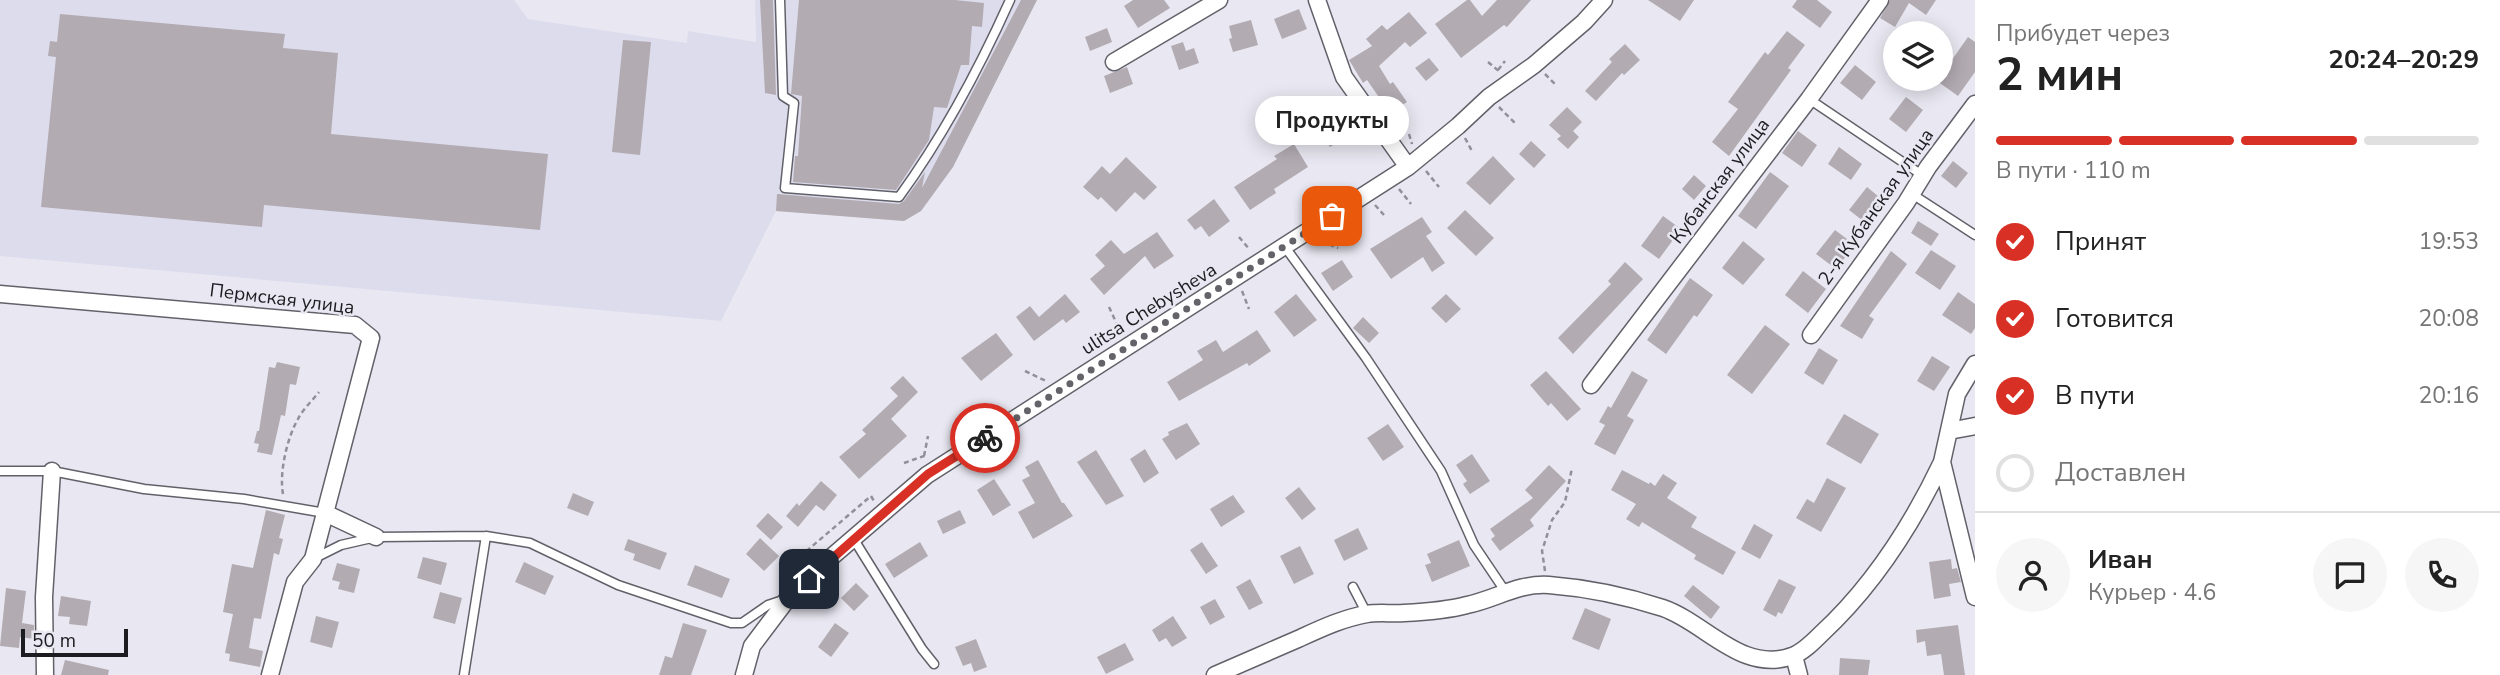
<!DOCTYPE html>
<html lang="ru">
<meta charset="utf-8">
<style>
body{margin:0;font-family:"Nunito Sans",sans-serif;background:#f6f6f6;color:#222;height:100vh;display:flex;flex-direction:column;font-size:26px;white-space:nowrap}
*{box-sizing:border-box;margin:0}
p{font-size:23px;color:#767676}
.icon{flex:none;width:38px;height:38px;fill:none;stroke:currentColor;stroke-width:2;stroke-linecap:round;stroke-linejoin:round}
.map{position:relative;flex:1;overflow:hidden}
.drawer{display:flex;flex-direction:column;background:#fff;width:525px}
.drawer>*{flex:none}
.buttons{position:absolute;left:1883px;top:21px;display:grid;gap:14px}
.buttons a{display:grid;place-items:center;width:70px;height:70px;border-radius:50%;background:#fff;box-shadow:0 4px 18px #0003;font-size:35px}
.scale{position:absolute;left:21px;bottom:18px;width:107px;box-sizing:border-box;padding-left:7px;border:4px solid #1d1c20;border-top:0;font-size:19px;line-height:24px;white-space:nowrap;color:#1d1c20;-webkit-text-stroke:5px #e9e8f2;paint-order:stroke}
.pin{position:absolute;display:grid;place-items:center;width:60px;height:60px;color:#fff;margin:-30px;border-radius:14px;box-shadow:0 4px 10px #0006}
.courier{position:absolute;display:grid;place-items:center;width:70px;height:70px;margin:-35px;border:5px solid #d93025;border-radius:50%;background:#fff;color:#222;box-shadow:0 2px 9px #0007}
.bubble{position:absolute;height:49px;border-radius:24px;background:#fff;box-shadow:0 4px 18px #0003;font-size:23px;font-weight:700;line-height:49px;text-align:center}
.head em{font-style:normal;font-weight:700}
.head div{display:flex;flex-direction:column-reverse}
.head{display:flex;align-items:center;justify-content:space-between;height:119px;padding:0 21px}
h1{font-size:46px;font-weight:700;line-height:52px}
.bar{display:grid;grid-template-columns:repeat(4,1fr);gap:10px 7px;align-content:center;height:84px;padding:0 21px}
.bar i{height:9px;border-radius:5px;background:#e0e0e0}
.bar .selected{background:#d93025}
.bar p{grid-column:span 4}
.line{display:flex;align-items:center;gap:18px;padding:0 21px;border-top:2px solid #e0e0e0}
.line div{flex:1}
.round{display:grid;place-items:center;flex:none;width:74px;height:74px;border-radius:37px;background:#f6f6f6}
ol{padding:0 21px;list-style:none}
li{display:flex;align-items:center;gap:21px;height:77px}
li p{margin-inline-start:auto}
li .icon{padding:7px;border-radius:50%;background:#d93025;color:#fff;stroke-width:4}
li:last-child{color:#767676}
li i{width:38px;height:38px;border:4px solid #e0e0e0;border-radius:50%}
main{display:flex;flex:1;min-height:0}
.map>svg:first-child{display:block}
.built{fill:#dddced}
.building{fill:#b2abb2}
.lines{fill:none;stroke-linecap:round;stroke-linejoin:round}
.service-casing{stroke:#626169;stroke-width:11}
.minor-casing{stroke:#626169;stroke-width:19}
.path{stroke:#919098;stroke-width:2.5;stroke-dasharray:5 3.5;stroke-linecap:butt}
.service{stroke:#fff;stroke-width:8}
.minor{stroke:#fff;stroke-width:16}
.done{stroke:#64636a;stroke-width:7;stroke-dasharray:0 12.6}
.route{stroke:#d93025;stroke-width:9}
.labels{text-anchor:middle;dominant-baseline:central;stroke-width:5;stroke-linejoin:round;paint-order:stroke}
.street-label{font-size:19px;fill:#1d1c20;stroke:#e9e8f2}
</style>
<main>
<div class="map">
<svg width="1975" height="675" viewBox="0 0 1975 675">
<rect width="100%" height="100%" fill="#e9e8f2"/>
<!-- built -->
<path class="built" d="M0 0H514L528 19 687 43 688 31 756 42 755 0H1037L953 167 921 211 904 221 776 211 721 321 0 256Z"/>
<!-- building -->
<path class="building" d="M760 0H773L776 95 765 93Z
M799 0H955L984 3 982 27 972 26 969 65H961L947 108 934 107 929 140 896 190 793 182 795 156H798L802 96 791 94Z
M1021 0H1037L953 167 921 211 904 221 776 211 777 194 899 204 904 201 925 172 922 188Z
M1133 0H1164L1170 8 1138 28 1124 6Z
M1467 0H1470L1482 16 1497 0H1531L1507 27 1504 25 1461 58 1435 24Z
M1648 0H1694L1680 21Z
M1797 0H1817L1832 12 1820 28 1792 7Z
M1890 0H1936L1926 15 1909 3 1895 27 1880 18Z
M1299 9 1307 29 1282 39 1274 19Z
M1409 12 1427 33 1410 47 1405 42 1379 66 1390 84 1393 82 1407 102 1390 113 1367 80 1363 83 1349 60 1372 46 1366 39 1382 25 1387 30Z
M60 14 285 34 283 48 338 53 331 134 548 154 540 230 264 205 262 227 41 207 56 57 48 56 50 41 57 42Z
M1251 20 1258 45 1233 52 1229 39 1232 38 1229 26Z
M1107 28 1112 42 1090 51 1085 37Z
M1787 31 1805 45 1788 68 1791 70 1729 156 1712 142 1738 109 1728 102 1765 52 1768 55Z
M1968 37 1975 42V72L1958 96 1937 81Z
M623 40 651 42 640 155 612 152Z
M1183 42 1186 51 1194 48 1199 63 1179 70 1171 46Z
M1625 44 1640 60 1624 75 1622 73 1596 101 1585 91 1612 62 1609 59Z
M1429 58 1439 70 1426 81 1415 68Z
M1855 65 1876 82 1862 100 1840 83Z
M1127 67 1133 84 1110 93 1104 76Z
M1906 97 1923 110 1906 132 1889 119Z
M1567 107 1582 122 1573 131 1579 137 1568 149 1557 139 1561 136 1549 125Z
M1336 112 1350 134 1330 147 1315 126Z
M1798 131 1817 145 1802 167 1782 153Z
M1531 141 1546 155 1534 168 1519 154Z
M1294 144 1308 167 1274 189 1276 193 1250 210 1234 187 1277 159 1274 156Z
M1839 147 1862 164 1851 180 1828 164Z
M1493 156 1515 179 1490 205 1466 183Z
M1126 157 1157 187 1144 200 1135 192 1116 212 1101 197 1098 200 1083 187 1102 166 1110 174Z
M1953 161 1968 173 1956 188 1941 176Z
M1770 172 1789 186 1756 229 1738 216Z
M1694 175 1706 186 1694 200 1682 189Z
M1867 187 1884 201 1867 224 1849 210Z
M1214 199 1230 221 1209 237 1201 226 1195 230 1187 220Z
M1465 210 1494 238 1476 256 1447 228Z
M1663 216 1681 229 1659 259 1641 246Z
M1422 217 1432 232 1426 236 1445 263 1432 272 1423 257 1391 279 1370 249Z
M1918 221 1939 234 1931 246 1911 233Z
M1835 230 1855 245 1836 269 1816 254Z
M1157 232 1174 256 1154 269 1145 256 1104 295 1090 279 1105 266 1095 255 1111 240 1124 254Z
M1743 241 1765 259 1743 285 1722 268Z
M1931 250 1956 266 1940 290 1915 273Z
M1891 251 1907 264 1869 316 1874 319 1862 339 1840 326Z
M1342 260 1353 277 1333 291 1321 273Z
M1625 262 1643 279 1573 354 1558 338 1611 284 1608 281Z
M1803 271 1826 289 1808 313 1785 295Z
M1690 278 1713 295 1697 317 1694 315 1666 354 1647 340Z
M1958 292 1975 304V328L1971 334 1942 315Z
M1065 294 1080 312 1066 323 1063 319 1034 341 1016 317 1030 306 1039 317Z
M1296 294 1317 320 1294 337 1274 312Z
M1446 294 1461 309 1446 323 1431 308Z
M1363 317 1379 333 1369 343 1353 328Z
M1765 325 1790 344 1752 394 1727 375Z
M1257 330 1271 351 1249 366 1247 363 1179 401 1167 382 1203 360 1197 351 1216 340 1223 352Z
M996 333 1013 355 981 381 961 358Z
M1819 348 1838 360 1823 385 1804 373Z
M1932 356 1950 367 1934 391 1917 381Z
M277 362 300 367 296 385 290 384 285 416 281 415 272 455 257 452 259 444 254 443 257 431H259L269 367 275 368Z
M1546 371 1581 409 1567 421 1551 403 1548 406 1530 385Z
M1632 371 1648 380 1627 416 1634 420 1615 455 1594 444 1605 425 1599 422 1608 406 1611 408Z
M903 376 918 392 891 419 907 436 859 479 839 457 866 434 862 430 898 396 890 388Z
M1844 414 1879 434 1861 464 1826 444Z
M1187 423 1200 444 1176 460 1162 439 1169 435 1168 432Z
M1388 424 1404 447 1383 461 1367 438Z
M1145 449 1159 473 1144 483 1130 459Z
M1096 450 1124 496 1106 505 1077 462Z
M1472 454 1490 481 1470 494 1463 484 1467 481 1456 465Z
M1038 460 1062 503H1064L1073 516 1033 539 1018 512 1035 503 1022 480 1030 476 1025 467Z
M1549 465 1566 481 1530 520 1534 526 1500 551 1491 539 1495 536 1490 529 1533 498 1525 490Z
M1622 470 1649 484 1650 482 1655 486 1663 474 1677 483 1667 498 1697 517 1691 527 1736 552 1723 575 1694 559 1696 555 1642 522 1639 527 1626 519 1636 504 1611 490Z
M1827 478 1846 488 1821 532 1796 518 1807 499 1814 503Z
M994 479 1011 505 993 516 977 490Z
M821 481 837 495 824 511 816 505 798 527 786 516 797 503 799 506Z
M1299 487 1316 509 1302 520 1285 498Z
M573 493 594 502 588 516 567 508Z
M1233 495 1245 512 1221 527 1210 509Z
M266 510 285 515 279 538 283 539 279 555 274 553 261 619 254 618 249 648 263 651 260 667 229 661 230 654 225 653 233 614 223 612 232 564 253 568Z
M960 510 966 523 943 534 937 521Z
M768 513 783 527 771 540 756 526Z
M1754 524 1773 535 1760 559 1741 549Z
M1358 528 1368 549 1344 561 1334 540Z
M760 538 779 556 764 571 746 554Z
M628 539 667 553 660 570 633 560 635 554 624 550Z
M1459 540 1470 566 1432 582 1425 565 1431 563 1427 554Z
M920 542 928 556 894 578 885 564Z
M1202 542 1218 566 1206 574 1190 550Z
M1300 546 1314 574 1294 584 1280 556Z
M423 557 447 563 441 585 417 578Z
M1951 559 1952 569 1957 568 1961 582 1949 584 1951 596 1934 599 1929 562Z
M524 562 554 576 545 595 515 582Z
M337 563 360 569 354 593 338 589 340 582 332 580Z
M695 565 730 579 722 598 687 585Z
M1250 579 1263 603 1249 610 1236 587Z
M1779 579 1796 587 1782 614 1778 612 1776 617 1763 610Z
M856 583 869 596 854 611 841 598Z
M1693 585 1720 607 1711 619 1684 596Z
M6 588 26 591 22 623 34 625V639L20 637 19 648 0 646Z
M440 592 462 598 455 624 433 618Z
M61 596 91 601 87 626 69 624 70 617 58 616Z
M1215 599 1225 617 1210 625 1200 607Z
M1585 608 1611 619 1599 650 1572 639Z
M316 616 339 622 332 648 310 642Z
M1173 616 1187 638 1172 647 1166 638 1159 642 1152 630Z
M683 623 707 630 691 675H659L665 656 672 658Z
M835 623 849 633 831 657 818 647Z
M1958 625 1965 675H1944L1941 654 1927 656 1925 641 1917 643 1916 630Z
M976 639 987 667 974 672 971 663 963 666 955 647Z
M1125 643 1134 660 1106 674 1097 657Z
M1840 658 1870 660 1868 675H1839Z
M65 660 109 670 108 675H61Z"/>
<g class="lines">
<defs>
<path id="service" d="M780 0 783 96 794 103 785 188 899 197C944 135 979 69 1010 0
M1809 99 1922 175
M1912 194 1975 235
M1285 247 1366 358 1441 471 1474 545 1505 591
M0 471H52L144 489 244 499 325 513
M853 538 922 649 934 664
M315 558 341 545 376 537 486 536 530 543 618 585 731 623H742L768 605 783 600
M1353 587 1367 614
M464 675 486 536"/>
<path id="minor" d="M1317 0 1344 77 1408 167
M1114 62 1219 0
M0 294 355 325 371 338 313 559 295 582 270 675
M1811 335 1906 203 1928 167 1975 104
M1975 364 1957 394 1942 462 1975 597
M1591 385 1809 99 1880 0
M1949 431 1975 426
M325 513 376 537
M1794 656 1799 675
M45 675 44 597 52 471
M744 675 752 646 789 597 828 560 927 475 1408 167 1458 126 1489 97 1534 65 1584 22 1604 0
M1215 675C1243 663 1270 651 1298 639 1320 629 1343 618 1367 614 1379 612 1392 614 1404 613 1425 612 1448 610 1467 605 1496 599 1518 583 1549 585 1587 588 1626 596 1663 608 1706 623 1742 674 1792 656 1802 653 1813 642 1821 634 1873 586 1912 525 1942 462"/>
</defs>
<!-- service casing -->
<use href="#service" class="service-casing"/>
<!-- minor casing -->
<use href="#minor" class="minor-casing"/>
<!-- path -->
<path class="path" d="M1488 62 1500 72
M1498 70 1505 61
M1545 74 1557 86
M1499 107 1515 123
M1409 134 1412 144
M1465 138 1473 153
M1426 171 1439 187
M1399 189 1411 204
M1375 205 1384 215
M1239 237 1250 250
M1323 239 1326 243 1338 248
M1191 276 1198 283
M1242 291 1249 309
M1109 307 1122 335
M1025 371 1046 381
M924 456 928 436
M904 463 924 456 927 457
M283 494C279 473 287 438 298 419 303 409 312 401 319 392
M800 564 789 566 871 496 874 501
M1545 571 1542 551 1552 520 1565 502 1572 468"/>
<!-- service -->
<use href="#service" class="service"/>
<!-- minor -->
<use href="#minor" class="minor"/>
</g>
<g class="lines">
<!-- done -->
<path class="done" d="M985 438 1332 216"/>
<!-- route -->
<path class="route" d="M809 579 928 474 985 438"/>
</g>
<g class="labels">
<!-- street labels -->
<g class="street-label">
<text transform="translate(1720 181) rotate(-53)">Кубанская улица</text>
<text transform="translate(1876 207) rotate(-55)">2-я Кубанская улица</text>
<text transform="translate(282 299) rotate(7)">Пермская улица</text>
<text transform="translate(1149 309) rotate(-32)">ulitsa Chebysheva</text>
</g>
</g>
</svg>
<div class="buttons">
<a><svg class="icon" aria-label="layers" viewBox="0 0 24 24"><path d="M12 4l9 5-9 5-9-5zM3 14l9 5 9-5"/></svg></a>
</div>
<div class="scale">50 m</div>
<div class="pin" style="left:1332px;top:216px;background:#ea580c"><svg class="icon" aria-label="bag" viewBox="0 0 24 24"><path d="M5 8h14l-1 12H6zM9 8a3 3 0 0 1 6 0"/></svg></div>
<div class="pin" style="left:809px;top:579px;background:#1f2937"><svg class="icon" aria-label="home" viewBox="0 0 24 24"><path d="M3 11l9-7 9 7M6 9v11h12V9"/></svg></div>
<div class="courier" style="left:985px;top:438px"><svg class="icon" aria-label="bike" viewBox="0 0 24 24"><circle cx="6" cy="16" r="4"/><circle cx="18" cy="16" r="4"/><path d="M6 16l4-8h5l3 8M10 8l3 8H6M13 5h3"/></svg></div>
<div class="bubble" style="left:1255px;top:96px;width:154px">Продукты</div>
</div>
<section class="drawer">
<div class="head"><div><h1>2 мин</h1><p>Прибудет через</p></div><em>20:24–20:29</em></div>
<div class="bar"><i class="selected"></i><i class="selected"></i><i class="selected"></i><i></i><p>В пути · 110 m</p></div>
<ol>
<li><svg class="icon" aria-label="check" viewBox="0 0 24 24"><path d="M5 12l5 5 9-10"/></svg>Принят<p>19:53</p></li>
<li><svg class="icon" aria-label="check" viewBox="0 0 24 24"><path d="M5 12l5 5 9-10"/></svg>Готовится<p>20:08</p></li>
<li><svg class="icon" aria-label="check" viewBox="0 0 24 24"><path d="M5 12l5 5 9-10"/></svg>В пути<p>20:16</p></li>
<li><i></i>Доставлен</li>
</ol>
<div class="line" style="height:126px"><a class="round"><svg class="icon" aria-label="person" viewBox="0 0 24 24"><circle cx="12" cy="8" r="4"/><path d="M4 21q1-7 8-7t8 7"/></svg></a><div><b>Иван</b><p>Курьер · 4.6</p></div><a class="round"><svg class="icon" aria-label="chat" viewBox="0 0 24 24"><path d="M4 5h16v11H9l-5 4z"/></svg></a><a class="round"><svg class="icon" aria-label="phone" viewBox="0 0 24 24"><path d="M5 4h4l2 5-3 2q2 4 5 5l2-3 5 2v4C11 20 4 13 5 4z"/></svg></a></div>
</section>
</main>
